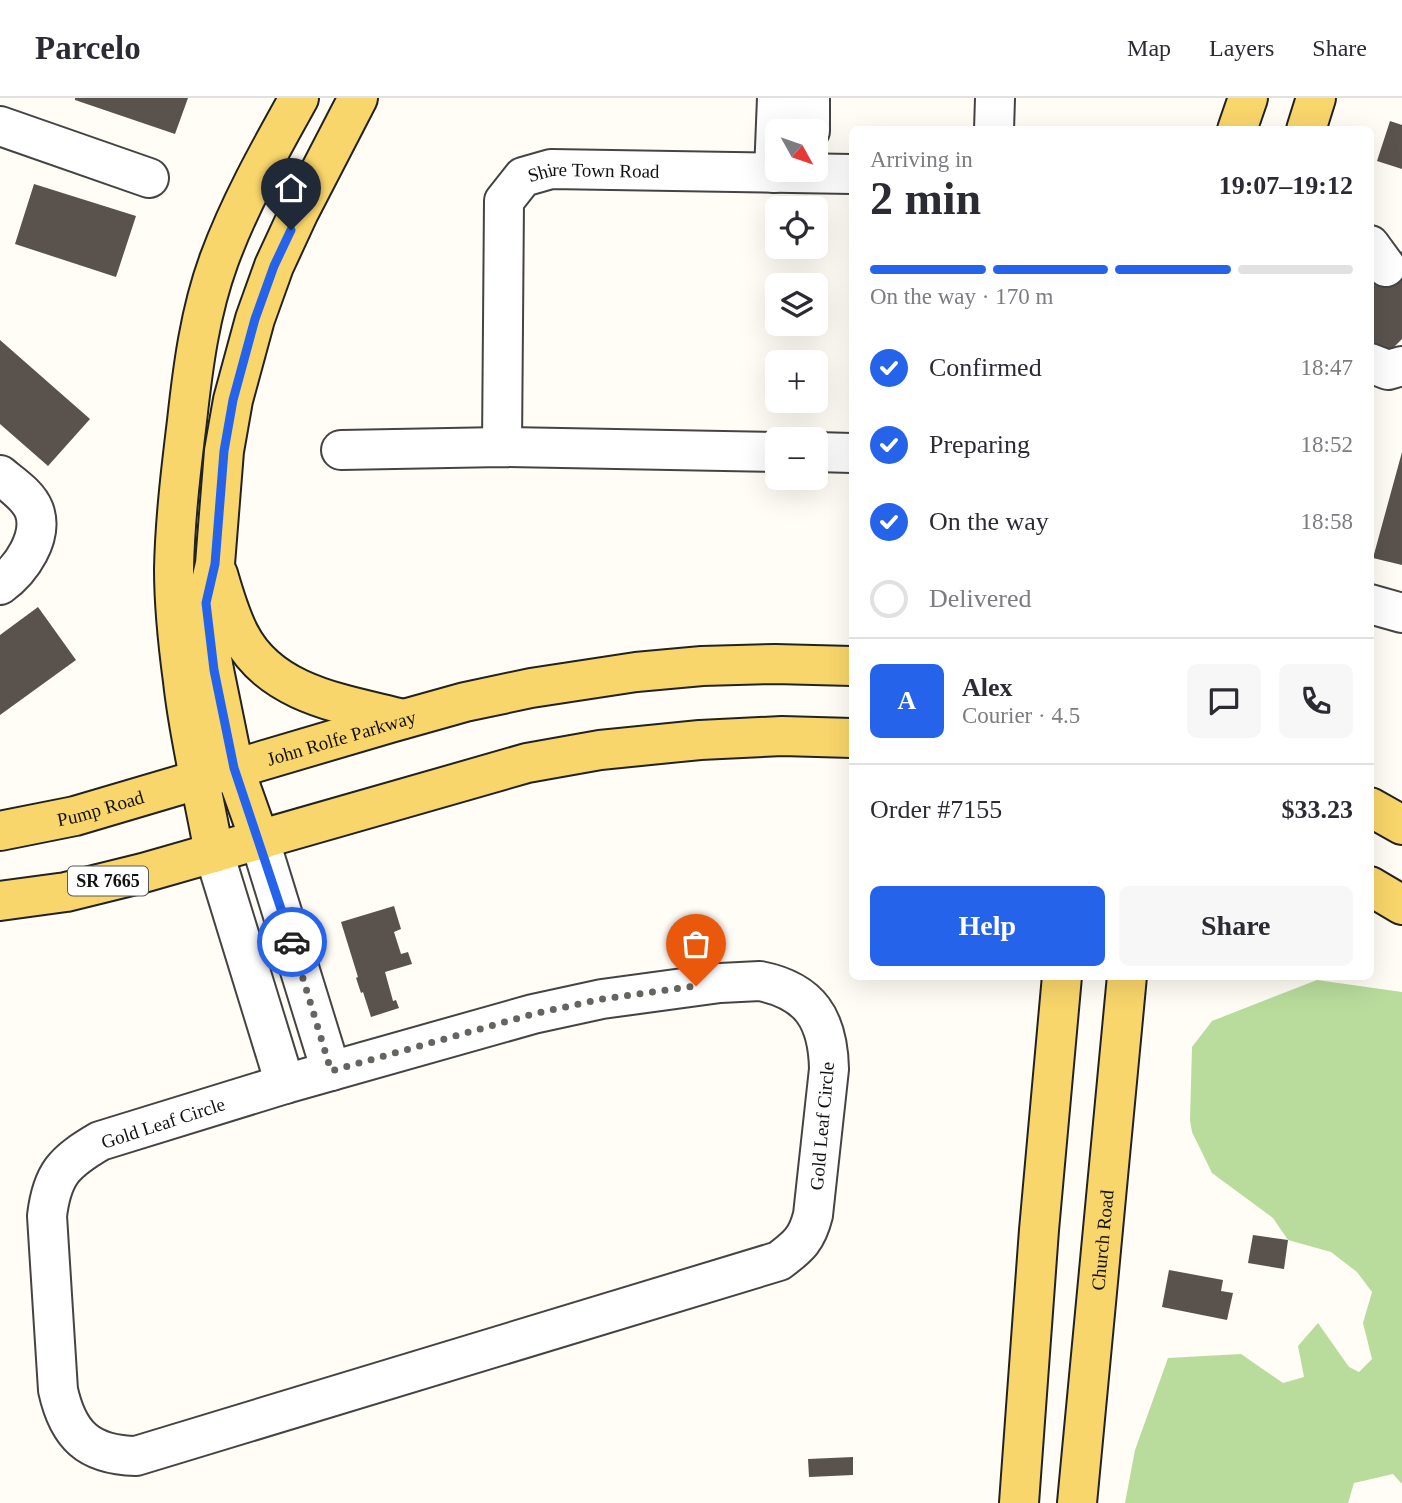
<!DOCTYPE html>
<meta charset="utf-8">
<style>
body{margin:0;font-family:Georgia,serif;background:#f7f7f7;color:#2b2b33;height:100vh;display:flex;flex-direction:column;font-size:26px;white-space:nowrap}
*{box-sizing:border-box;margin:0}
p{font-size:23px;color:#7c7c81}
.icon{flex:none;width:38px;height:38px;fill:none;stroke:currentColor;stroke-width:2;stroke-linecap:round;stroke-linejoin:round}
.map{position:relative;flex:1;overflow:hidden}
.drawer{position:absolute;left:849px;top:28px;width:525px;height:854px;display:flex;flex-direction:column;background:#fff;border-radius:10px;box-shadow:0 7px 28px #0002}
.drawer>*{flex:none}
.needle{width:46px;rotate:130deg}
.fabs{position:absolute;left:765px;top:21px;display:grid;gap:14px}
.fabs a{display:grid;place-items:center;width:63px;height:63px;border-radius:10px;background:#fff;box-shadow:0 7px 28px #0002;font-size:35px}
.pin{position:absolute;display:grid;place-items:center;width:60px;height:60px;color:#fff;margin:-72px -30px;border-radius:50% 50% 50% 0;rotate:-45deg;box-shadow:0 0 7px #0007}
.pin .icon{rotate:45deg}
.courier{position:absolute;display:grid;place-items:center;width:70px;height:70px;margin:-35px;border:5px solid #2563eb;border-radius:50%;background:#fff;color:#222;box-shadow:0 2px 9px #0007}
.overview em{font-style:normal;font-weight:600}
.overview div{display:flex;flex-direction:column-reverse}
.overview{display:flex;align-items:center;justify-content:space-between;height:119px;padding:0 21px}
h1{font-size:46px;font-weight:600;line-height:52px}
.bar{display:grid;grid-template-columns:repeat(4,1fr);gap:10px 7px;align-content:center;height:84px;padding:0 21px}
.bar i{height:9px;border-radius:5px;background:#e1e1e2}
.bar .selected{background:#2563eb}
.bar p{grid-column:span 4}
.line{display:flex;align-items:center;gap:18px;padding:0 21px;border-top:2px solid #e1e1e2}
.line div{flex:1}
.round{display:grid;place-items:center;flex:none;width:74px;height:74px;border-radius:10px;background:#f7f7f7}
ol{padding:0 21px;list-style:none}
li{display:flex;align-items:center;gap:21px;height:77px}
li p{margin-inline-start:auto}
li .icon{padding:7px;border-radius:50%;background:#2563eb;color:#fff;stroke-width:4}
li:last-child{color:#7c7c81}
li i{width:38px;height:38px;border:4px solid #e1e1e2;border-radius:50%}
.button{display:flex;gap:14px;margin-top:auto;padding:14px 21px}
.button a{flex:1;height:80px;border-radius:10px;background:#2563eb;color:#fff;font-size:28px;font-weight:600;line-height:80px;text-align:center}
.button a+a{background:#f7f7f7;color:#2b2b33}
header{display:flex;align-items:center;gap:42px;box-sizing:border-box;height:98px;padding:0 35px;background:#fff;border-bottom:2px solid #e1e1e2}
header strong{font-size:33px}
nav{display:flex;gap:38px;margin-inline-start:auto;font-size:24px}
.map>svg:first-child{display:block}
.forest{fill:#b9dc9c}
.building{fill:#5a524d}
.lines{fill:none;stroke-linecap:round;stroke-linejoin:round}
.minor-casing{stroke:#444;stroke-width:42}
.major-casing{stroke:#222;stroke-width:42}
.minor{stroke:#fff;stroke-width:38}
.major{stroke:#f9d66b;stroke-width:38}
.done{stroke:#646461;stroke-width:7;stroke-dasharray:0 12.6}
.route{stroke:#2563eb;stroke-width:9}
.labels{text-anchor:middle;dominant-baseline:central;stroke-width:7;stroke-linejoin:round;paint-order:stroke}
.shield{fill:#fff;stroke:#585858;stroke-width:2}
.shield-label{font-size:18px;font-weight:bold;fill:#111}
.street-label{font-size:19px;fill:#111;stroke:#fff}
</style>
<header>
<strong>Parcelo</strong>
<nav><a>Map</a><a>Layers</a><a>Share</a></nav>
</header>
<div class="map">
<svg width="1402" height="1405" viewBox="0 0 1402 1405">
<rect width="100%" height="100%" fill="#fffdf5"/>
<!-- forest -->
<path class="forest" d="M1317 882 1402 894V1386L1393 1376 1354 1385 1348 1405H1125L1135 1352 1168 1260 1241 1256 1283 1285 1304 1279 1298 1248 1318 1225 1349 1269 1359 1274 1372 1261 1363 1225 1372 1194 1357 1174 1331 1154 1288 1142 1273 1120 1212 1075 1192 1034 1190 1022 1192 949 1212 923Z"/>
<!-- building -->
<path class="building" d="M75 0H188L175 36 75 2Z
M1390 23 1402 27V71L1377 63Z
M34 86 136 118 116 179 15 146Z
M1402 153V241L1386 257 1370 240V183Z
M0 242 90 321 48 368 0 326Z
M1402 354V467L1373 460Z
M38 509 76 562 0 617V537Z
M394 808 401 831 394 834 401 856 408 854 412 866 385 874 393 903 396 902 399 910 371 919 363 894 361 895 356 880 358 879 341 824Z
M1253 1137 1288 1142 1284 1171 1248 1165Z
M1169 1172 1223 1182 1221 1193 1233 1195 1227 1222 1162 1209Z
M853 1359V1377L809 1379 808 1361Z"/>
<g class="lines">
<defs>
<g id="minor">
<path d="M810 0V33"/>
<path d="M0 28 149 80"/>
<path d="M994 32 995 0"/>
<path d="M774 75 777 0"/>
<path d="M1370 147 1386 169"/>
<path d="M1370 265 1388 272 1402 268"/>
<path id="s1" d="M502 349 504 103 523 79 551 71 852 76"/>
<path d="M341 352 502 349 777 354"/>
<path d="M816 354 852 355"/>
<path d="M0 377C12 387 28 397 34 412 44 439 21 472 0 487"/>
<path d="M1370 506 1402 515"/>
<path d="M260 743 331 973"/>
<path d="M214 755 285 986"/>
<path d="M760 883C810 893 828 921 829 971L813 1117C807 1141 799 1148 779 1163L136 1358C88 1357 68 1337 58 1292L47 1118C52 1076 64 1064 100 1043L285 986 533 916 602 901 720 885Z"/>
</g>
<g id="major">
<path d="M1237 32 1248 0"/>
<path d="M1306 32 1316 0"/>
<path d="M218 476C224 497 230 518 240 537 271 597 344 606 403 621"/>
<path d="M1370 709 1402 727"/>
<path id="s2" d="M0 733 75 718 390 625 465 604 531 590 636 574 702 568 775 566 852 568"/>
<path d="M260 743 234 670 214 572 208 536 206 505 215 466 224 353 233 302 255 221 274 168 299 114 358 0"/>
<path d="M214 755C204 698 189 640 183 583 178 546 174 508 174 471 175 422 181 372 187 323 193 268 200 214 219 162 240 105 270 52 299 0"/>
<path d="M1370 788 1402 807"/>
<path d="M0 803 66 794 143 775 527 665 600 652 700 642 782 638 852 640"/>
<path d="M1019 1405 1039 1132 1062 878"/>
<path id="s3" d="M1077 1405 1127 878"/>
</g>
</defs>
<!-- minor casing -->
<use href="#minor" class="minor-casing"/>
<!-- major casing -->
<use href="#major" class="major-casing"/>
<!-- minor -->
<use href="#minor" class="minor"/>
<!-- major -->
<use href="#major" class="major"/>
</g>
<g class="lines">
<!-- done -->
<path class="done" d="M292 844 331 973 533 916 602 901 696 888"/>
<!-- route -->
<path class="route" d="M291 132 274 168 255 221 233 302 224 353 215 466 206 505 214 572 234 670 292 844"/>
</g>
<g class="labels">
<!-- shield labels -->
<rect class="shield" x="68" y="768.5" width="80" height="29" rx="5"/>
<g class="shield-label">
<text x="108" y="783">SR 7665</text>
</g>
<!-- street labels -->
<g class="street-label">
<text stroke="none"><textPath href="#s1" startOffset="348">Shire Town Road</textPath></text>
<text stroke="none"><textPath href="#s2" startOffset="354">John Rolfe Parkway</textPath></text>
<text stroke="none"><textPath href="#s2" startOffset="103">Pump Road</textPath></text>
<text transform="translate(163 1025) rotate(-18)">Gold Leaf Circle</text>
<text transform="translate(822 1028) rotate(-85)">Gold Leaf Circle</text>
<text stroke="none"><textPath href="#s3" startOffset="264">Church Road</textPath></text>
</g>
</g>
</svg>
<div class="fabs">
<a><svg class="needle" viewBox="-14 -14 28 28"><path d="M0-13l5 13h-10z" fill="#e53935"/><path d="M0 13l5-13h-10z" fill="#7c7c81"/></svg></a>
<a><svg class="icon" aria-label="locate" viewBox="0 0 24 24"><circle cx="12" cy="12" r="6"/><path d="M12 2v4M12 18v4M2 12h4M18 12h4"/></svg></a>
<a><svg class="icon" aria-label="layers" viewBox="0 0 24 24"><path d="M12 4l9 5-9 5-9-5zM3 14l9 5 9-5"/></svg></a>
<a>+</a>
<a>−</a>
</div>
<div class="pin" style="left:696px;top:888px;background:#ea580c"><svg class="icon" aria-label="bag" viewBox="0 0 24 24"><path d="M5 8h14l-1 12H6zM9 8a3 3 0 0 1 6 0"/></svg></div>
<div class="pin" style="left:291px;top:132px;background:#1f2937"><svg class="icon" aria-label="home" viewBox="0 0 24 24"><path d="M3 11l9-7 9 7M6 9v11h12V9"/></svg></div>
<div class="courier" style="left:292px;top:844px"><svg class="icon" aria-label="car" viewBox="0 0 24 24"><path d="M5 17H2v-5l4-1 3-4h7l3 4 3 1v5h-3M9 17h6M6 11h13"/><circle cx="7" cy="17" r="2"/><circle cx="17" cy="17" r="2"/></svg></div>
<section class="drawer">
<div class="overview"><div><h1>2 min</h1><p>Arriving in</p></div><em>19:07–19:12</em></div>
<div class="bar"><i class="selected"></i><i class="selected"></i><i class="selected"></i><i></i><p>On the way · 170 m</p></div>
<ol>
<li><svg class="icon" aria-label="check" viewBox="0 0 24 24"><path d="M5 12l5 5 9-10"/></svg>Confirmed<p>18:47</p></li>
<li><svg class="icon" aria-label="check" viewBox="0 0 24 24"><path d="M5 12l5 5 9-10"/></svg>Preparing<p>18:52</p></li>
<li><svg class="icon" aria-label="check" viewBox="0 0 24 24"><path d="M5 12l5 5 9-10"/></svg>On the way<p>18:58</p></li>
<li><i></i>Delivered</li>
</ol>
<div class="line" style="height:126px"><b class="round" style="background:#2563eb;color:#fff">A</b><div><b>Alex</b><p>Courier · 4.5</p></div><a class="round"><svg class="icon" aria-label="chat" viewBox="0 0 24 24"><path d="M4 5h16v11H9l-5 4z"/></svg></a><a class="round"><svg class="icon" aria-label="phone" viewBox="0 0 24 24"><path d="M5 4h4l2 5-3 2q2 4 5 5l2-3 5 2v4C11 20 4 13 5 4z"/></svg></a></div>
<div class="line" style="height:91px"><div>Order #7155</div><b>$33.23</b></div>
<div class="button"><a>Help</a><a>Share</a></div>
</section>
</div>
